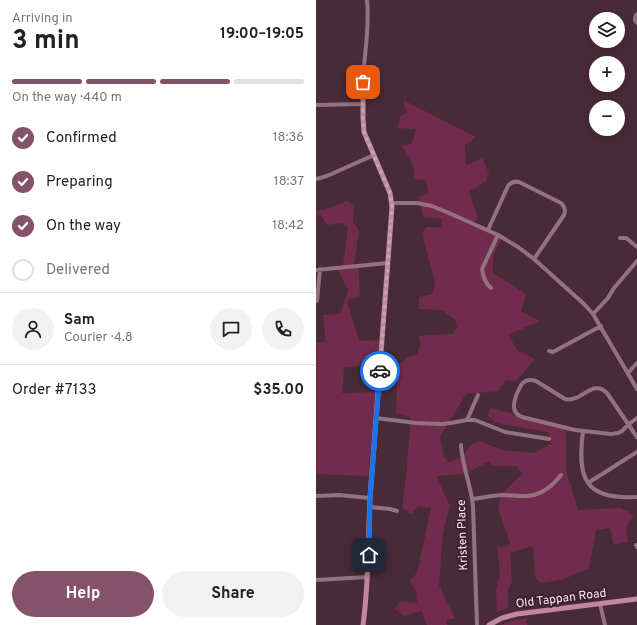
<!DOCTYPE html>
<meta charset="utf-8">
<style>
body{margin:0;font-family:Overpass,sans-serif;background:#f2f2f2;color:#222;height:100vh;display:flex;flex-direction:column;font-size:15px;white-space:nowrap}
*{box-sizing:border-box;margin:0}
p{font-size:13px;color:#767676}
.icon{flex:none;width:22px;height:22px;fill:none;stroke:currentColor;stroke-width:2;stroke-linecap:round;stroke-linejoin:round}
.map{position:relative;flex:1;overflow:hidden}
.drawer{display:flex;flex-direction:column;background:#fff;width:316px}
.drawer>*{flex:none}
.fabs{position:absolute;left:273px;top:12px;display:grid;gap:8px}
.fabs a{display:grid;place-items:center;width:36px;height:36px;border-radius:50%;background:#fff;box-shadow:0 2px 10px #0003;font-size:20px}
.pin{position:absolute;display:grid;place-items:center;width:34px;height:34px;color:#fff;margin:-17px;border-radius:8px;box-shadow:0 2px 6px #0006}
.courier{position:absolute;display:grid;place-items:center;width:40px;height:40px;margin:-20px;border:3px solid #1a73e8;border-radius:50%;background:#fff;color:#222;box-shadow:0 1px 5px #0007}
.headline em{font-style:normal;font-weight:700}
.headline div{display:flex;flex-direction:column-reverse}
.headline{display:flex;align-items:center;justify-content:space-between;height:68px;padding:0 12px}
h1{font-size:26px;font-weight:700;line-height:30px}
.bar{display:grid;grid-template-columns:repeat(4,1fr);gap:6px 4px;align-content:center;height:48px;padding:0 12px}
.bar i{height:5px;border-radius:3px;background:#e0e0e0}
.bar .current{background:#855369}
.bar p{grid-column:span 4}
.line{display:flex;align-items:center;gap:10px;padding:0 12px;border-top:1px solid #e0e0e0}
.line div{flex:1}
.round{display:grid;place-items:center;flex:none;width:42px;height:42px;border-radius:21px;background:#f2f2f2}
ol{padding:0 12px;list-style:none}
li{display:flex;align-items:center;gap:12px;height:44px}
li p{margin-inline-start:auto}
li .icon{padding:4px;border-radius:50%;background:#855369;color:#fff;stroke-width:4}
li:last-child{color:#767676}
li i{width:22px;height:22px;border:2px solid #e0e0e0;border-radius:50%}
.action{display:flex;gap:8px;margin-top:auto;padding:8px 12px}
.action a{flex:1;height:46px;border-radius:24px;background:#855369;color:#fff;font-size:16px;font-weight:700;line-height:46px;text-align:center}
.action a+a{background:#f2f2f2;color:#222}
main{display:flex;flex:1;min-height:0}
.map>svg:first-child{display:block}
.green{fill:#712c4d}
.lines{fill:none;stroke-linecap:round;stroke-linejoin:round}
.minor{stroke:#94717f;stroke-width:4}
.major{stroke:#c2879f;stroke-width:5}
.done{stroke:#bfa7b1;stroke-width:4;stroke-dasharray:0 7.2}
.route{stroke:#1a73e8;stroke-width:5}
.labels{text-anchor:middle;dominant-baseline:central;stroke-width:4;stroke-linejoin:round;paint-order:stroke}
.street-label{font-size:12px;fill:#feeaf2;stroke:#3e212e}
</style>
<main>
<section class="drawer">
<div class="headline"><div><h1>3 min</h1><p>Arriving in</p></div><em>19:00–19:05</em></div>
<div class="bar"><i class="current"></i><i class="current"></i><i class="current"></i><i></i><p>On the way · 440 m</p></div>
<ol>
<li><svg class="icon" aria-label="check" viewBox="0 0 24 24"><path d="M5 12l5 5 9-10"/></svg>Confirmed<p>18:36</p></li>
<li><svg class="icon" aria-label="check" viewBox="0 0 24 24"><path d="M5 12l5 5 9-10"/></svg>Preparing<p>18:37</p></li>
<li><svg class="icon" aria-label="check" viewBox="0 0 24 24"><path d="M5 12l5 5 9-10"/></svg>On the way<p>18:42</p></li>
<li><i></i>Delivered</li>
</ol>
<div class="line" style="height:72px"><a class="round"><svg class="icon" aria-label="person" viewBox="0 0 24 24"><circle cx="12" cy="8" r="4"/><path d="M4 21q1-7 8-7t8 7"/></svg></a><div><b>Sam</b><p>Courier · 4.8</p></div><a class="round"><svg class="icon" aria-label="chat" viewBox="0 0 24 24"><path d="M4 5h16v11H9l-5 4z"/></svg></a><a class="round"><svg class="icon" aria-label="phone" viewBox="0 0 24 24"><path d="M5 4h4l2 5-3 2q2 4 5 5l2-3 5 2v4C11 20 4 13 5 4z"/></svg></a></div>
<div class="line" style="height:52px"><div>Order #7133</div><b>$35.00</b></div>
<div class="action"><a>Help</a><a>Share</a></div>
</section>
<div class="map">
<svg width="321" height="625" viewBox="0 0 321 625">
<rect width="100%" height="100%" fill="#492b38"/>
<!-- green -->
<path class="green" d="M87 100 160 137 149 145 150 166 166 158 173 173 170 181 153 192 162 217 158 223 186 238 177 255V273L210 294 205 312 224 321 192 335 202 351 219 359 199 382 190 380 182 391 150 394 124 437 128 458 134 462 145 458 156 444 163 441 187 450 218 453 235 444 232 432 180 423 172 416 175 408 248 427 250 433V470L262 510 305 508 318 515 310 528 312 542 298 545 294 528 280 531 273 568 248 579 225 583 219 577 217 546 194 553 196 582 192 589V608L181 612 180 590 184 574 181 546 190 548 194 543 182 508 185 495 206 474 200 466H177L173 461 149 474 120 476 134 506 127 532 123 585 139 618 131 620V625H111L106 611 88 616 79 609 84 601 101 603 100 590 93 581 101 573 115 508 102 506 95 514 86 507 90 477 95 418 80 412 82 366 92 357 101 354 105 343 102 336 136 334 141 327 139 320 126 310 103 309V297L117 294 119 282 106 234 110 227H125L126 219 107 217 103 197 112 193 111 185 109 180 98 179V168L86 146 96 144 100 129 82 128 84 117 91 112Z
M31 201 38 205 37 222 43 231 38 264H42L44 297 33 299 32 304 43 341 63 340 62 364 28 367 26 393 60 392 52 476 0 474V343L10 342 7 315 24 314 32 290 20 266H27L32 227 25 223 11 225 4 214 0 215V211L8 210Z
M211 618V625H184L200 620Z"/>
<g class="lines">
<!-- minor -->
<path class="minor" d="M321 14C318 17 318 20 321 23
M47 82C48 54 54 28 51 0
M0 105 47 104
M0 179 11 176 58 155
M76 203H101L116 206 133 213 182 235 202 247 218 259 268 304 277 314 321 389
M172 230 192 186C195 182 199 181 203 182L245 203C249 207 250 210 248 215L218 259
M304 238H310L321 247
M0 270 72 263
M175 288C169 283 167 277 166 269L182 235
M1 301 4 269
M277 314 292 298 298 288 321 261
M233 351 237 352 285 326
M312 373 321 363
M60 418 100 423 126 424 135 423 151 420H159L189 432 233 439
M321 418 313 424 306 431 302 433 295 434 259 430 206 417C196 413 197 405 200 396 204 386 207 377 220 381L249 399C266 403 276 378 291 393L321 437
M151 420 162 395
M267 431C261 478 268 500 321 497
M145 445C146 466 155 485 157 506L161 625
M272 483 321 452
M0 496 23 495 54 498
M156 499C167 498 177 495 187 495 193 495 200 496 206 496 222 497 235 488 245 475
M54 507 74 509 81 511
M320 545 321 547
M0 580 51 577
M284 604 289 625"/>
<!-- major -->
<path class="major" d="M47 82V118L48 132 74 193 76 207 54 498C52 540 53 583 47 625
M173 625 186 618 201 614 321 599"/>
</g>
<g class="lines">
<!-- done -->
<path class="done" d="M47 82V118L48 132 74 193 76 205 64 371"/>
<!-- route -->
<path class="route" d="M53 555 54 498 64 371"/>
</g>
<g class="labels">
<!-- street labels -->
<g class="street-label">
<text transform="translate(147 535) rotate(-92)">Kristen Place</text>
<text transform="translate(245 599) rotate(-7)">Old Tappan Road</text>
</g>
</g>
</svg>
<div class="fabs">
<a><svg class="icon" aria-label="layers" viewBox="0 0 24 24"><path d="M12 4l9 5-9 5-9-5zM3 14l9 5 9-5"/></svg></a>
<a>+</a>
<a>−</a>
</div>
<div class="pin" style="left:47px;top:82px;background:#ea580c"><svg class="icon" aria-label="bag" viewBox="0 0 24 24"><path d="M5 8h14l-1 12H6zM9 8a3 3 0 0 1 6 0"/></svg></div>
<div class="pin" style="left:53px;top:555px;background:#1f2937"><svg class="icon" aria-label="home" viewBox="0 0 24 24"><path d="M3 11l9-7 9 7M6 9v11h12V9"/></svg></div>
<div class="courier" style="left:64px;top:371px"><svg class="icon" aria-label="car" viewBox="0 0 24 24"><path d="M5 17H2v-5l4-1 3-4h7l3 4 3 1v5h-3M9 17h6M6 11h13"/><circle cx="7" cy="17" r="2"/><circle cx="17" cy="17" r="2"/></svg></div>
</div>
</main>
